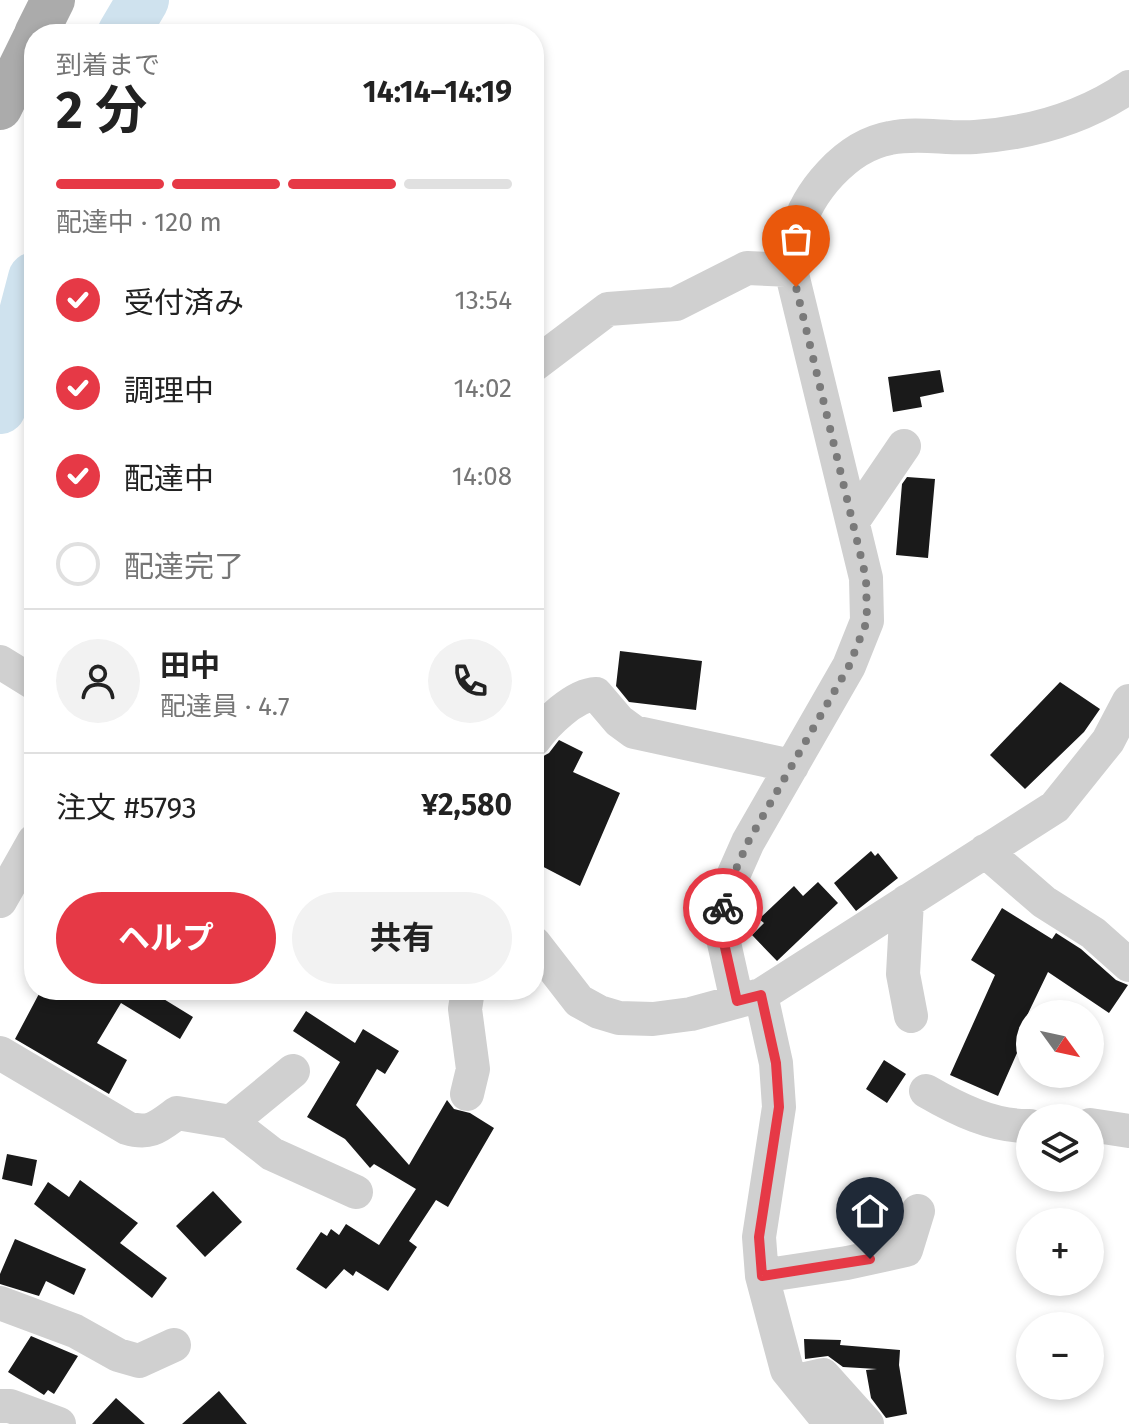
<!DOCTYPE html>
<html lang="ja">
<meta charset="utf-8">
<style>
body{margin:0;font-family:"Fira Sans","Noto Sans JP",sans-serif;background:#f2f2f2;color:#222;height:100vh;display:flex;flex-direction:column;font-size:30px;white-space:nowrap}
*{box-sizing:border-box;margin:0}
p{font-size:26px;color:#767676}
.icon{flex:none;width:44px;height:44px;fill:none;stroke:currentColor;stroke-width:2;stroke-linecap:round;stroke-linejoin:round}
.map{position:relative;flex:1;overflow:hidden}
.details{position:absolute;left:24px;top:24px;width:520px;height:976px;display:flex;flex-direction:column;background:#fff;border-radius:32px;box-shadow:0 4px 12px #0003}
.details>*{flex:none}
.needle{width:52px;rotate:123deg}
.fabs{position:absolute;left:1016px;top:1000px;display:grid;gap:16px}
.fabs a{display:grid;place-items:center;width:88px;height:88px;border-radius:50%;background:#fff;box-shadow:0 4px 12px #0003;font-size:40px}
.pin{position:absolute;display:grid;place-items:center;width:68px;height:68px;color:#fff;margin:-82px -34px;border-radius:50% 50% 50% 0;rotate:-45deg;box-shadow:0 0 8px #0007}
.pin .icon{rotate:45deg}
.courier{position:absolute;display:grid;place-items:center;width:80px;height:80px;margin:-40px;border:6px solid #e63946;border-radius:50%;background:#fff;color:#222;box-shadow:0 2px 10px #0007}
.overview em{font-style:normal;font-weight:700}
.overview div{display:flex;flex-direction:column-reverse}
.overview{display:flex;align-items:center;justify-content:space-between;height:136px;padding:0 32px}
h1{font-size:52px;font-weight:700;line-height:60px}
.bar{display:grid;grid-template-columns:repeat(4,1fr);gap:12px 8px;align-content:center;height:96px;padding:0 32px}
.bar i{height:10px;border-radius:6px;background:#e0e0e0}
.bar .active{background:#e63946}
.bar p{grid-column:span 4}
.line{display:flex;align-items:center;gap:20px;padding:0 32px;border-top:2px solid #e0e0e0}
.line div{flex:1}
.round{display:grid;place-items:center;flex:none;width:84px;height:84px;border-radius:42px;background:#f2f2f2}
ol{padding:0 32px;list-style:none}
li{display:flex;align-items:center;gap:24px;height:88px}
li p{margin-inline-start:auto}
li .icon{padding:8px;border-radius:50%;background:#e63946;color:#fff;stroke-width:4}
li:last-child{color:#767676}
li i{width:44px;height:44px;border:4px solid #e0e0e0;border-radius:50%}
.cta{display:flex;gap:16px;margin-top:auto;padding:16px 32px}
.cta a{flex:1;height:92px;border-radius:48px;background:#e63946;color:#fff;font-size:32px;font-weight:700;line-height:92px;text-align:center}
.cta a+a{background:#f2f2f2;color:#222}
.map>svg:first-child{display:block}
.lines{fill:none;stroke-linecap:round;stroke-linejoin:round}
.river{stroke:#cfe2ee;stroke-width:52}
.building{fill:#1a1a1a}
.minor{stroke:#d0d0d0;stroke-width:34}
.major{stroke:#ababab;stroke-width:44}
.done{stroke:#7a7a7a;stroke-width:8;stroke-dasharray:0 14.4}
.route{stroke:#e63946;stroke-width:10}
</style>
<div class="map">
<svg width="1129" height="1424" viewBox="0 0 1129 1424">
<rect width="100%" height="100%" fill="#fff"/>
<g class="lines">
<!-- river -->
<path class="river" d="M123 34 143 0
M0 408 34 278"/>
</g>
<!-- building -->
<path class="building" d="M940 370 944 392 920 397 922 407 893 412 888 377Z
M907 477 935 479 928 558 896 555 902 484Z
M620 651 702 661 696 710 629 702 616 686Z
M1060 682 1100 709 1084 732 1025 789 990 755Z
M559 740 583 752 573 772 620 793 580 886 534 862V767L538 759 549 753Z
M871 851 875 856 878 853 898 878 856 911 834 883Z
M818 882 838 903 777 961 752 935 764 923 759 919 794 886 803 896Z
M1002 908 1052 939 1056 933 1081 949 1116 980 1128 985 1109 1013 1048 972 1022 1026 1028 1028 998 1096 950 1075 995 975 971 960Z
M41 990H149L193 1017 180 1039 121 1003 97 1043 127 1060 109 1094 15 1039Z
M306 1011 355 1043 363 1029 399 1051 385 1074 377 1069 356 1105 409 1165 447 1100 454 1109 470 1113 494 1128 448 1207 436 1200 409 1241 417 1247 388 1291 356 1271 353 1276 344 1269 326 1289 296 1269 321 1232 327 1236 331 1229 339 1235 346 1224 379 1245 416 1189 374 1164 370 1168 345 1139 307 1117 340 1062 293 1031Z
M884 1060 906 1074 887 1103 866 1089Z
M7 1154 37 1160 32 1186 2 1179Z
M80 1180 138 1223 120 1243 167 1278 152 1298 34 1204 48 1182 69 1197Z
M213 1191 242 1222 205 1257 176 1226Z
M15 1239 86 1269 74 1295 46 1281 39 1296 0 1284V1274Z
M31 1336 78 1356 54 1394 48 1390 44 1395 8 1372Z
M804 1339 841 1340 840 1345 900 1350 899 1365 907 1414 886 1418 871 1398 866 1370 877 1369 843 1367 828 1356 805 1359Z
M219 1391 247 1424H182Z
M116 1398 145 1424H92Z"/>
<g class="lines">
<!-- minor -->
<path class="minor" d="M534 365 608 309 676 304 747 268 791 270
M853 521 904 446
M0 662 34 683
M534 740C546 723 574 695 596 694L619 721 634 732 792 766
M985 851 1044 902 1093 933 1129 965
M0 901 34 841
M907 901 903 974 911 1016
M534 943 579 1001 599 1012 619 1018 653 1019 691 1014 761 995 1055 807 1108 741 1129 701
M761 995 776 1063 779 1107 759 1237 762 1276 787 1370 831 1424
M737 1001 722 934 723 907 729 885 748 842 849 666 867 621 866 578 791 270C793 258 793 245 796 234 807 192 846 146 890 138 918 132 946 139 975 137 1031 133 1082 119 1129 87
M0 1053 127 1128C150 1135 158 1127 177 1113L231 1122 293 1071
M926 1091C957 1109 993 1127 1030 1126
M467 1094 473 1069 465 1009 468 990
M231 1122 272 1154 356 1192
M1090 1125 1129 1131
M762 1276 847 1263 906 1250 918 1211
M0 1303 75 1331 118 1355 139 1361 174 1345
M796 1381 823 1375 867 1424
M0 1406H10L59 1424"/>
<!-- major -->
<path class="major" d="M36 34 53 0
M0 108 34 39"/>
</g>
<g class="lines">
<!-- done -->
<path class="done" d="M723 908 729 885 748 842 849 666 867 621 866 578 796 287"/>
<!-- route -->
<path class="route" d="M723 908 722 934 737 1001 761 995 776 1063 779 1107 759 1237 762 1276 870 1259"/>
</g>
</svg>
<div class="fabs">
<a><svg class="needle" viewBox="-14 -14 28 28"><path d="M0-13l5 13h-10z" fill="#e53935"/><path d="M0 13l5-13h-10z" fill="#767676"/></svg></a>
<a><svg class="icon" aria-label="layers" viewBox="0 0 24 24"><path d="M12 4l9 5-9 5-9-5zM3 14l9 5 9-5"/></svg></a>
<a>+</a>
<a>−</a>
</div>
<div class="pin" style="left:796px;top:287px;background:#ea580c"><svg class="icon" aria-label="bag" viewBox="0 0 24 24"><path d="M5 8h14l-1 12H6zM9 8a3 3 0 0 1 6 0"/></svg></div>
<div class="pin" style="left:870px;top:1259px;background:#1f2937"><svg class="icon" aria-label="home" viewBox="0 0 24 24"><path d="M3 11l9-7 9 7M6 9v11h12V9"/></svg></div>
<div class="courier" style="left:723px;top:908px"><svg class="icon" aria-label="bike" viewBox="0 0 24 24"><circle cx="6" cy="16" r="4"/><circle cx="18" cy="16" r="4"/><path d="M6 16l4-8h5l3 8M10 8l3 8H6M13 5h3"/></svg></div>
<section class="details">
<div class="overview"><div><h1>2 分</h1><p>到着まで</p></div><em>14:14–14:19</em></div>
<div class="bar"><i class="active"></i><i class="active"></i><i class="active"></i><i></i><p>配達中 · 120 m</p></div>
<ol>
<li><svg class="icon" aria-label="check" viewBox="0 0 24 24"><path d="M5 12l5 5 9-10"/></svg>受付済み<p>13:54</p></li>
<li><svg class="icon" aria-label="check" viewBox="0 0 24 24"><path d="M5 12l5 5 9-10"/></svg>調理中<p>14:02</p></li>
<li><svg class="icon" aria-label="check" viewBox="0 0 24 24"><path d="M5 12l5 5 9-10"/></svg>配達中<p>14:08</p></li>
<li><i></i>配達完了</li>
</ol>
<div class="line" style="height:144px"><a class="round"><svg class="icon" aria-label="person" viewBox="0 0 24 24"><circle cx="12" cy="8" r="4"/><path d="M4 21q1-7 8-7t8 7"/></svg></a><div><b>田中</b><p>配達員 · 4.7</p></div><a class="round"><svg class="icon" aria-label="phone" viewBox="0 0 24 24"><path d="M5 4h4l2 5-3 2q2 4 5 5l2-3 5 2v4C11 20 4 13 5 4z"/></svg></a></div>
<div class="line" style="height:104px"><div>注文 #5793</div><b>¥2,580</b></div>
<div class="cta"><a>ヘルプ</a><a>共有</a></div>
</section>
</div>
